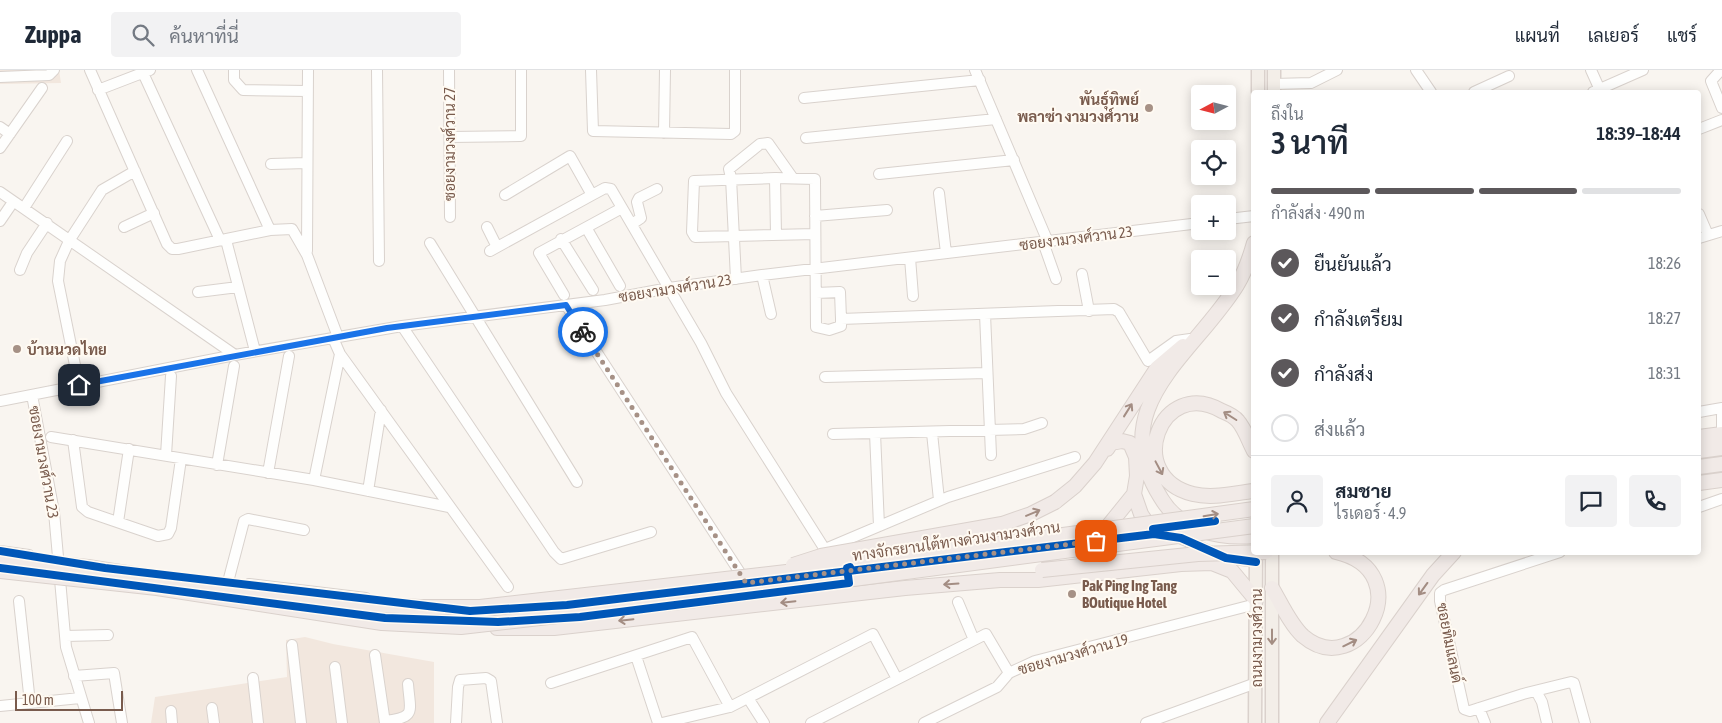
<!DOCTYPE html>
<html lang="th">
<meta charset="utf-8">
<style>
body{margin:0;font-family:"Asap Condensed",Sarabun,sans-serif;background:#f2f2f3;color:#1f2937;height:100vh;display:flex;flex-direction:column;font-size:19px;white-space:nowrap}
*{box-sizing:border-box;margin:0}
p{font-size:16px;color:#747a83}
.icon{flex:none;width:28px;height:28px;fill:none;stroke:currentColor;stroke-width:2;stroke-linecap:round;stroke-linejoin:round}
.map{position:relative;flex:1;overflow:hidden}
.side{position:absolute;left:1251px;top:20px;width:450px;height:465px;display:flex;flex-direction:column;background:#fff;border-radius:5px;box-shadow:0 2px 12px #0003}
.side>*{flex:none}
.needle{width:32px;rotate:263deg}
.fabs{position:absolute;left:1191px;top:15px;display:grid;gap:10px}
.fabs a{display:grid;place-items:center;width:45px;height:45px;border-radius:5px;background:#fff;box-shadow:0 2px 12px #0003;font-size:25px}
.scale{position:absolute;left:15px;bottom:12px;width:108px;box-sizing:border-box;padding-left:5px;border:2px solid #795b4d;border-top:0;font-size:14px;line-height:18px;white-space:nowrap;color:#795b4d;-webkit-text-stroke:4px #fffaf2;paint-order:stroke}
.pin{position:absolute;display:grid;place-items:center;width:42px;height:42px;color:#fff;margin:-21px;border-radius:10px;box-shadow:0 2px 8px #0006}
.courier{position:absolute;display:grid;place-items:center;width:50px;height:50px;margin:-25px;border:4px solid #1a73e8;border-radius:50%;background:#fff;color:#222;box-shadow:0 1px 6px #0007}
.summary em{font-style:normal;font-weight:600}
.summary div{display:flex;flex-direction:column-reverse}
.summary{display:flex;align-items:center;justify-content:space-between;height:85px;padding:0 20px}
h1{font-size:32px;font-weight:600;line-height:38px}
.bar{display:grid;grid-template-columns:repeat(4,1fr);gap:8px 5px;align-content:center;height:60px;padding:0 20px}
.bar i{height:6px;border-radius:4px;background:#e0e1e3}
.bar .on{background:#5c585b}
.bar p{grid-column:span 4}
.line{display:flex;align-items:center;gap:12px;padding:0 20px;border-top:1px solid #e0e1e3}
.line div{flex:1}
.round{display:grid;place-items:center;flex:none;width:52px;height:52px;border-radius:5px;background:#f2f2f3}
ol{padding:0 20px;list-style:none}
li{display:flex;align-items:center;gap:15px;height:55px}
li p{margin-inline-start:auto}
li .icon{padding:5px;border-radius:50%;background:#5c585b;color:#fff;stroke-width:4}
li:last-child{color:#747a83}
li i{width:28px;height:28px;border:2px solid #e0e1e3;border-radius:50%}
header{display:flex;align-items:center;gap:30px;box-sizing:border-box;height:70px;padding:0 25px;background:#fff;border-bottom:1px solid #e0e1e3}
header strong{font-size:24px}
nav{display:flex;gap:28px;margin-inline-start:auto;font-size:18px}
.search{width:350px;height:45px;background:#f2f2f3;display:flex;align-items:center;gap:12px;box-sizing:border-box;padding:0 18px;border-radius:5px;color:#747a83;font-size:19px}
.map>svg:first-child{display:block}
.residential{fill:#f2e7de}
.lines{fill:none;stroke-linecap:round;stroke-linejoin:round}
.minor-casing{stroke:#d9d2cd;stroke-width:12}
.major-casing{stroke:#dad1cc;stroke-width:15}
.highway-casing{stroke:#dad1cc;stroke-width:16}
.minor{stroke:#fefefd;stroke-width:10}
.major{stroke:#f3eee8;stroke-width:12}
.highway{stroke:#f1eae7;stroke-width:14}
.highway-bridge-casing{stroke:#dad1cc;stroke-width:16;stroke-linecap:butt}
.highway-bridge{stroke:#f1eae7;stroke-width:14}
.cycleway-casing{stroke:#fffaf2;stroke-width:11}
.cycleway{stroke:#0057b8;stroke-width:8}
.oneway{stroke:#a38d83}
.oneway2{stroke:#a48e83}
.done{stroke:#a69186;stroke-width:5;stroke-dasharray:0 9}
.route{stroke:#1a73e8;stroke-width:6}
.poi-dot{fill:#a69186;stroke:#fffaf2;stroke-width:2}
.labels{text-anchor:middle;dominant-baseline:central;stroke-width:4;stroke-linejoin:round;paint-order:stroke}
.poi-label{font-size:15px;font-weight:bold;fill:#795b4d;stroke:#fffaf2;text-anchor:start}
.street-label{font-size:15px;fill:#795b4d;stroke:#fffaf2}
</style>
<header>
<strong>Zuppa</strong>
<div class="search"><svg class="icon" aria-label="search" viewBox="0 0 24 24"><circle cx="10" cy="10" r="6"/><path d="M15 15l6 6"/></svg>ค้นหาที่นี่</div>
<nav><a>แผนที่</a><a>เลเยอร์</a><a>แชร์</a></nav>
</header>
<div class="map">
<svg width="1722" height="653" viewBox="0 0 1722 653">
<rect width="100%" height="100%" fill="#f9f5f0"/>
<!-- residential -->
<path class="residential" d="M0 0H59L61 13 0 14Z
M305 567 333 574 434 592V653H151L155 627 287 607 286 570Z"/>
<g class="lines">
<defs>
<path id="minor" d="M90 0 167 174 172 179H178L270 160 292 159 307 185 338 267
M197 0 270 160
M234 0V10L243 20 308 21
M377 0 379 191
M449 0 450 147
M591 0 593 61 731 64 735 61V0
M975 0 1048 172
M1416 0 1431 22
M1591 0 1600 20
M1721 0 1711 11 1722 38
M143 3 220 170
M0 7 49 5 54 0
M1274 14 1311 13 1337 0
M98 20 150 0
M1474 22 1509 6
M1593 22 1643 0
M804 28 980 10
M0 57 10 64
M1699 59 1722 50
M664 63 665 0
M450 67 521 66V0
M806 68 996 49
M0 78 42 18
M271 94 307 93
M879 104 1014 90
M775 108 776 165
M0 122 235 285
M939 123 946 183
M505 125 570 86 592 125
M24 138 67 71
M1699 144 1708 165
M815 146 887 140
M1228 149 1254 146
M0 151 13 132
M632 154 641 148 637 132 639 128 657 119
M124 157 154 143
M487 157 497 177
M587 159 620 216
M815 164 695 167 692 162 694 111 775 108 815 109 816 257 829 260 841 256V249L1114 239 1119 242 1148 291 1176 271 1190 269
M1699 168 1722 161
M561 169 593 220
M226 170 255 281
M1043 172 1056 209
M430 173 577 412
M307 181 308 0
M490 181 592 125 605 118 611 119 701 273 726 323 831 489
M910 188 913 226
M20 200 27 183 47 153
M1082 204 1089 241
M762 205 771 244
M736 209 731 108 729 99 760 74 768 73 792 107
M198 222 238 217
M816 223 840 222 841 249
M564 225 539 183 622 138
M566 235 746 512
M985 244 991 385
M402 256 554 482 561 489 651 462
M333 268 340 284 508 517
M825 307 987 303
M79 315 58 211 60 191 69 171 102 120 135 101
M32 325 54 442 66 577 89 653
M0 331 235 285 402 256 605 230 669 218 762 205 1200 153
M1699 342 1722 338
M1722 345V359
M875 363 879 456
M932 363 939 430
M833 364 1024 359 1042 353
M51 367 314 410 449 437
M73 370 82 437 88 442 158 466 168 464 171 458 181 389
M166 385 171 306
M217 395 234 296
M268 403 289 286
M314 410 340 284
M368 421 381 340
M1699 437 1722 429
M118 452 129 379
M1177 467 1226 488 1256 492
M825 479 948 427 1075 387
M0 481 29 485
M1560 482 1444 520 1440 523V531L1464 639 1470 641 1523 624 1571 612 1574 613 1585 653
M800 507 952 489
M228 512 244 451 248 449 304 460
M249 514 366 528
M19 531 30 633
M958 532 974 570
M537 537 714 517
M65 566 108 565
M292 575 301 653
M375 585 385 653
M636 586 658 653
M335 597 342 653
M74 606 114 603 122 653
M253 608 258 653
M551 613 692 567 730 637
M1536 621 1542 632 1547 653
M748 628 764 653
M0 636 80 628
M212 638 214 653
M1479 638 1485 653
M171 641 172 653
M385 651C417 647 410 642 408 614
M456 653 458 617 460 610 486 608 491 611 497 653
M662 653 730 637 873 564 897 609
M811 653 986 564 1009 603 1035 591 1256 534
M924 653 997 617 1009 603
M1146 653 1256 613"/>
<path id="major" d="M1274 0V22
M1258 22V0
M1272 482V653
M1255 653 1256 482"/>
<path id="highway" d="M1254 173C1250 187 1245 202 1237 215 1193 286 1103 336 1161 428 1180 460 1218 469 1254 466
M1699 367 1722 364
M1107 379 1111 373 1122 371 1130 373 1136 387 1137 406 1134 424 1141 444 1154 464
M1254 381C1249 372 1245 359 1238 351 1234 346 1227 343 1222 341 1160 305 1123 407 1193 424 1213 429 1234 423 1254 421
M1699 381 1722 378
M1699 397 1722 394
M1699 413 1722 410
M1055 432 1075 416 1095 393 1157 298 1183 276
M1096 471 1134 424
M1272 518C1281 533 1290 554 1303 566 1359 614 1422 502 1336 482
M497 558H554L905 518 1000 510H1038L1181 494 1212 493 1232 501 1256 530
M1327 653 1433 505 1454 482"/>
</defs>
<!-- minor casing -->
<use href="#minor" class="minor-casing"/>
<!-- major casing -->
<use href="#major" class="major-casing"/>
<!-- highway casing -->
<use href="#highway" class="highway-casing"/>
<!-- minor -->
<use href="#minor" class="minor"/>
<!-- major -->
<use href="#major" class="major"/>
<!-- highway -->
<use href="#highway" class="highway"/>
<defs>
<path id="highway-bridge" d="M0 488 88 497 197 514 340 533 420 537H480L812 499 1254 439
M793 495 821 486 1002 454 1031 444 1055 432
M1042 500 1198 484 1266 482
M0 501 157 518 382 553 461 557 688 531 1254 456"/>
</defs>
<!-- highway-bridge casing -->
<use href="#highway-bridge" class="highway-bridge-casing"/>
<!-- highway-bridge -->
<use href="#highway-bridge" class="highway-bridge"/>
<defs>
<path id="cycleway" d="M1153 459 1215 451
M0 481 105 498 470 541 567 535 1154 464 1181 468 1226 488 1256 492
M0 498 385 548 498 552 580 547 849 513 847 498 850 497"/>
</defs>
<!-- cycleway casing -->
<use href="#cycleway" class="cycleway-casing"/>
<!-- cycleway -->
<use href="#cycleway" class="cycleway"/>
</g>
<!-- one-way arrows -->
<defs><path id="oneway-shaft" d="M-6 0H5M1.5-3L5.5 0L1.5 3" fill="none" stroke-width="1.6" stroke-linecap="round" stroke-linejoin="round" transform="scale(1.25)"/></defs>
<g class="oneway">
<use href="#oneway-shaft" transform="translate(1128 340) rotate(-58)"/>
<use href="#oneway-shaft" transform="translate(1230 346) rotate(-148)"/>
<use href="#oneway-shaft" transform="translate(1159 398) rotate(62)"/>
<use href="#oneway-shaft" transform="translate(1033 443) rotate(-23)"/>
<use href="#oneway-shaft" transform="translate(1211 445) rotate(-9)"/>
<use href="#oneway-shaft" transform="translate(951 514) rotate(176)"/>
<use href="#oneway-shaft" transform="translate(1423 519) rotate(126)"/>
<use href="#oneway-shaft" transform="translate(788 532) rotate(174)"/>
<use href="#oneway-shaft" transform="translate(626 550) rotate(174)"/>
<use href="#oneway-shaft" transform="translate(1350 573) rotate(-26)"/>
</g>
<use class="oneway2" href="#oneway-shaft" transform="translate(1272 567) rotate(90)"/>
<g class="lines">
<!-- done -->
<path class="done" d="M583 262 746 513 1096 471"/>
<!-- route -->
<path class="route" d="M79 315 387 258 566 235 583 262"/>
</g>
<!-- markers -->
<g class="poi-dot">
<circle cx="1149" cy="38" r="5"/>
<circle cx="17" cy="279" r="5"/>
<circle cx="1072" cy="524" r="5"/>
</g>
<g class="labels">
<!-- poi labels -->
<g class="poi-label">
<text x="1139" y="29" text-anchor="end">พันธุ์ทิพย์<tspan x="1139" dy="17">พลาซ่า งามวงศ์วาน</tspan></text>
<text x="27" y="279">บ้านนวดไทย</text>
<text x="1082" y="515">Pak Ping Ing Tang<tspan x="1082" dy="17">BOutique Hotel</tspan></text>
</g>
<!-- street labels -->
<g class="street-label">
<text transform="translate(449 74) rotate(-90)">ซอยงามวงศ์วาน 27</text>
<text transform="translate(1076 168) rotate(-7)">ซอยงามวงศ์วาน 23</text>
<text transform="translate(675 218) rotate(-9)">ซอยงามวงศ์วาน 23</text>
<text transform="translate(44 392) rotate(80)">ซอยงามวงศ์วาน 23</text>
<text transform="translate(956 471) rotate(-8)">ทางจักรยานใต้ทางด่วนงามวงศ์วาน</text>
<text transform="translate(1256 568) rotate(-90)">ถนนงามวงศ์วาน</text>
<text transform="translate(1450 573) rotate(79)">ซอยทิมแลนด์</text>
<text transform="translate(1073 584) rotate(-16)">ซอยงามวงศ์วาน 19</text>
</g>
</g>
</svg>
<div class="fabs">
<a><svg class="needle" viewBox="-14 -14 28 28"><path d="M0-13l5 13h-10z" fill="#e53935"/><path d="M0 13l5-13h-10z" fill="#747a83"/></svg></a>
<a><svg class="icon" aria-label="locate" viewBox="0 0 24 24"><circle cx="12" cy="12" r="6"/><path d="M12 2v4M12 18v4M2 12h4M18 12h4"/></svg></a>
<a>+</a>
<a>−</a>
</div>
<div class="scale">100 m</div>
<div class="pin" style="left:1096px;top:471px;background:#ea580c"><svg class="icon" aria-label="bag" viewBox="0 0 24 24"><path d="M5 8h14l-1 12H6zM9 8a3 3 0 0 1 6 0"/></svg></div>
<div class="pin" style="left:79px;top:315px;background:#1f2937"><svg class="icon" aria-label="home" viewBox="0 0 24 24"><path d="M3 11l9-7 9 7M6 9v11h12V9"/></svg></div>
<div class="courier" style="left:583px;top:262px"><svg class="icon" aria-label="bike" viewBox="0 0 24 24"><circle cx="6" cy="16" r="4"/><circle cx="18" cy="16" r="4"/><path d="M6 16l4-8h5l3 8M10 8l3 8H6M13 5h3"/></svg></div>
<section class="side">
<div class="summary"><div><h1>3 นาที</h1><p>ถึงใน</p></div><em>18:39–18:44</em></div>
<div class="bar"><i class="on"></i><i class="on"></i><i class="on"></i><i></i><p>กำลังส่ง · 490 m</p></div>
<ol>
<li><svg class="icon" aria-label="check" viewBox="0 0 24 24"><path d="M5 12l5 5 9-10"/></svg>ยืนยันแล้ว<p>18:26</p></li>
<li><svg class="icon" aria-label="check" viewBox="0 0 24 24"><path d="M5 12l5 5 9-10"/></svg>กำลังเตรียม<p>18:27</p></li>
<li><svg class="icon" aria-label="check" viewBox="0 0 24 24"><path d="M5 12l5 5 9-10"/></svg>กำลังส่ง<p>18:31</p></li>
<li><i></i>ส่งแล้ว</li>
</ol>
<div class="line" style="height:90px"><a class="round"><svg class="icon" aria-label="person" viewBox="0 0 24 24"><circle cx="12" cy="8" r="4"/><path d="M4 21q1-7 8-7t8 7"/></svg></a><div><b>สมชาย</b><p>ไรเดอร์ · 4.9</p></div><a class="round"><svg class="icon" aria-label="chat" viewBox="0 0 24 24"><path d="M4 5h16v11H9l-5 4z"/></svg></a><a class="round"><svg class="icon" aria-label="phone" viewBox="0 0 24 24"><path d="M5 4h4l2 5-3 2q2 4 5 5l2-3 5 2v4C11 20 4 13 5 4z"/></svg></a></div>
</section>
</div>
